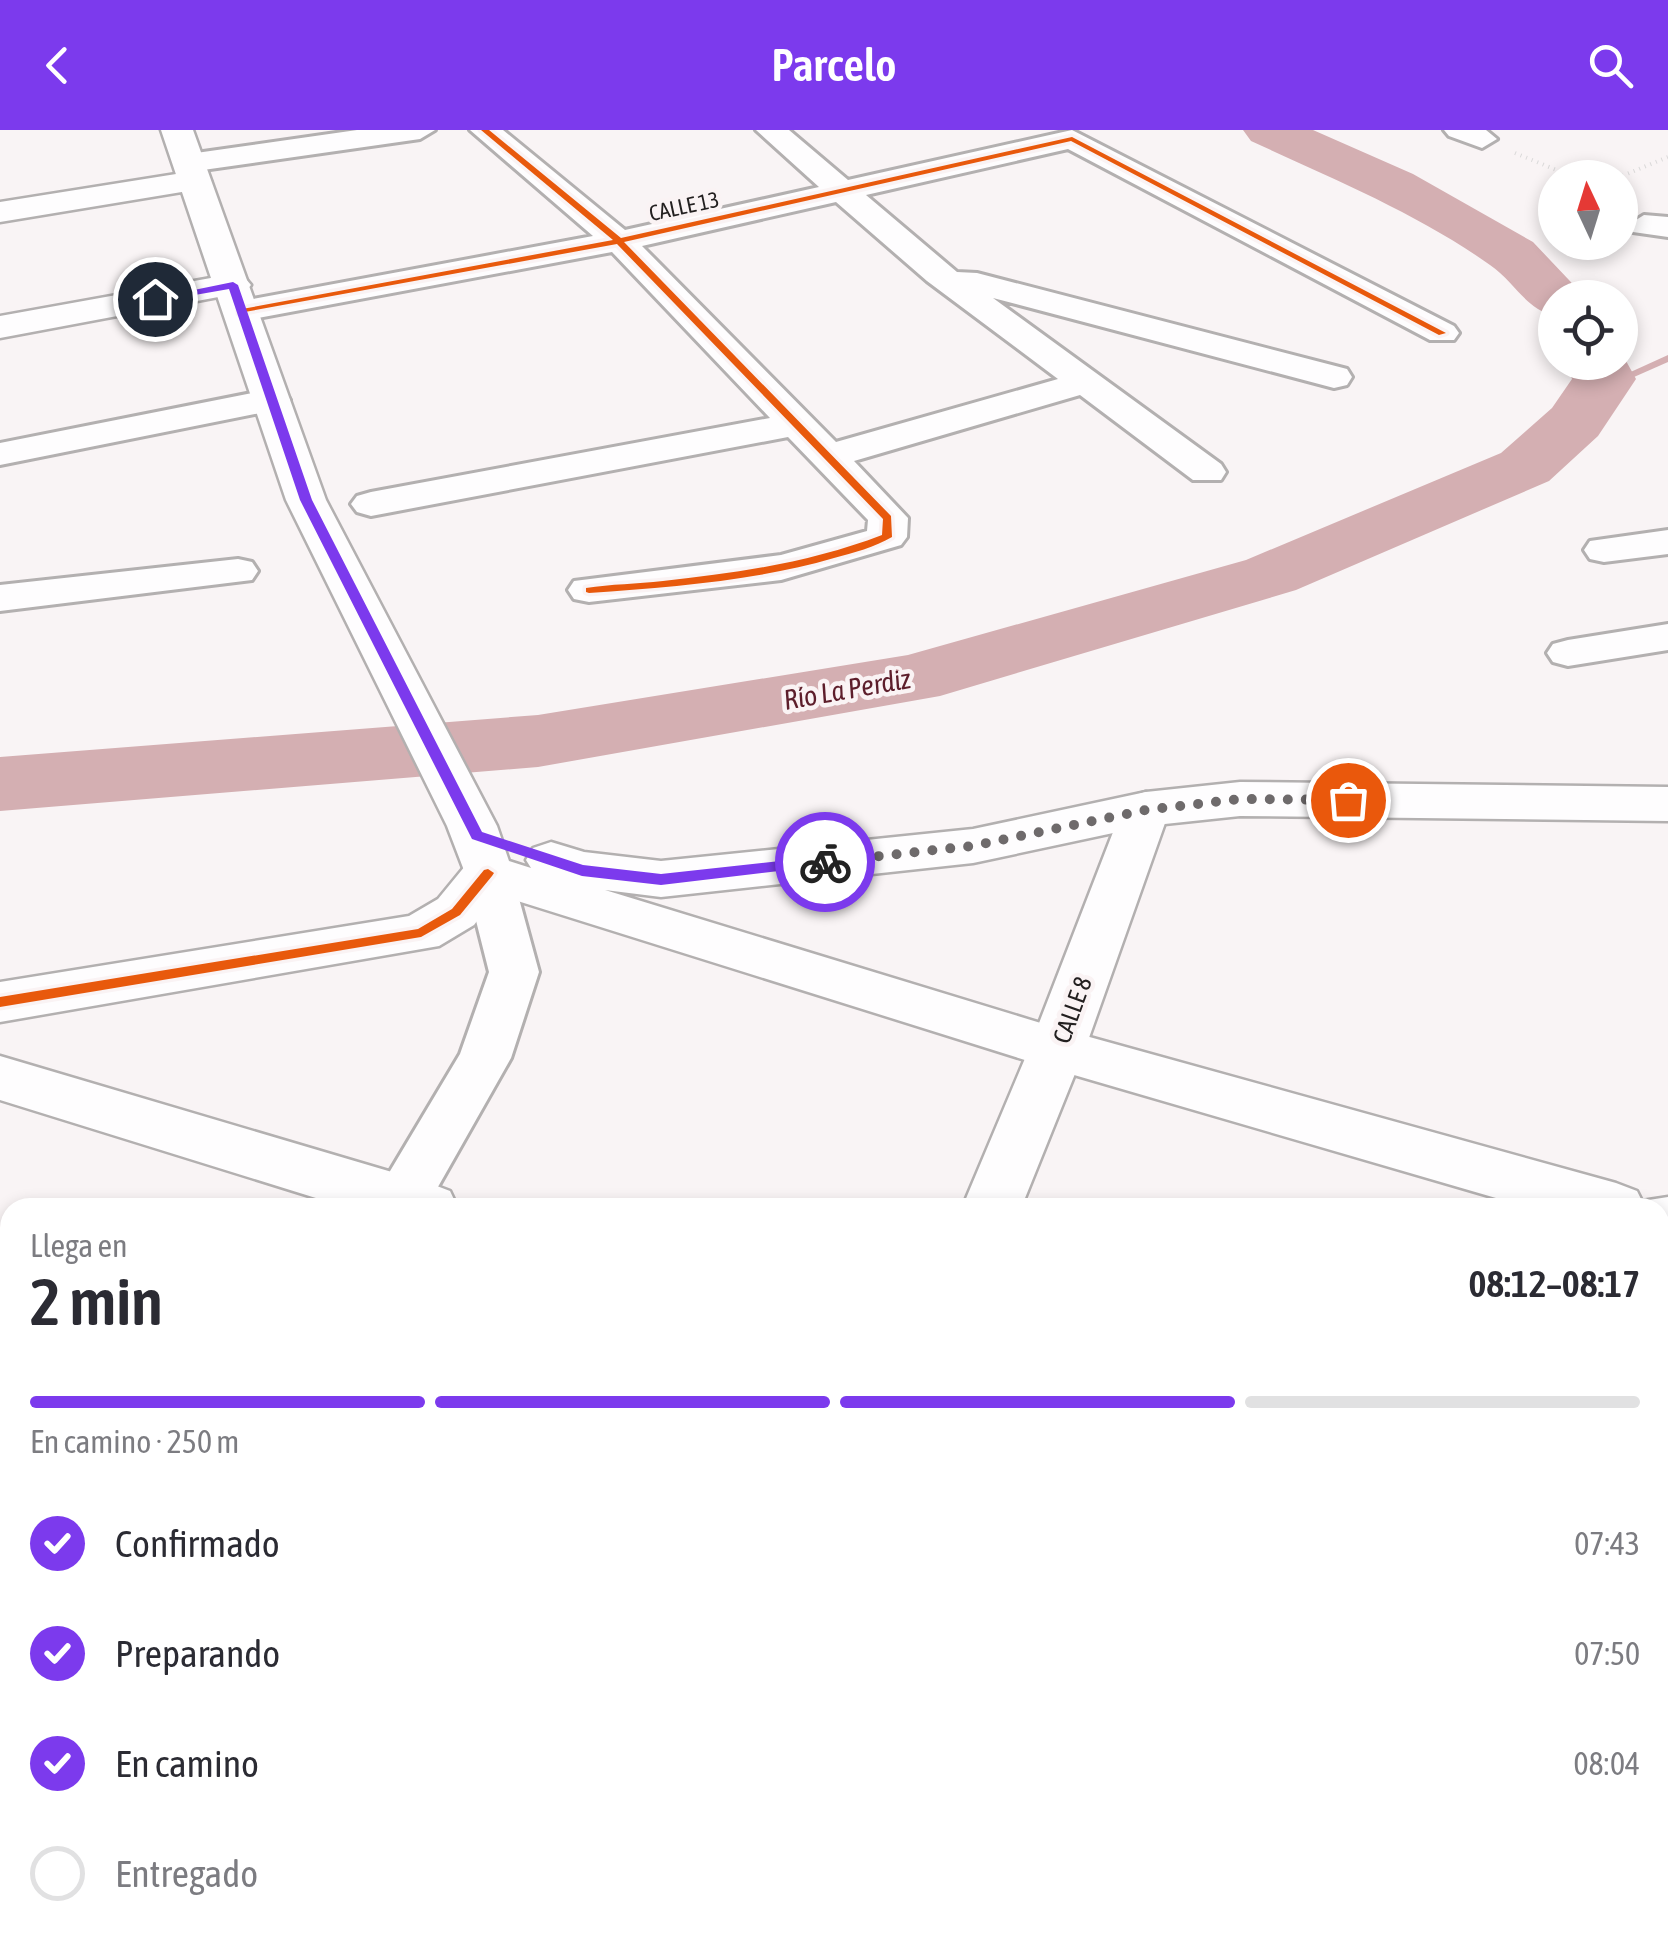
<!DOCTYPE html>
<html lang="es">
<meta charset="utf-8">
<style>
body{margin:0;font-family:"Asap Condensed",sans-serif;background:#f2f2f3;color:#2b2b33;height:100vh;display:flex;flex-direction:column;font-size:38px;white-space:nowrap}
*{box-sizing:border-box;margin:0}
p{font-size:32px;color:#7c7c81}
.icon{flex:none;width:55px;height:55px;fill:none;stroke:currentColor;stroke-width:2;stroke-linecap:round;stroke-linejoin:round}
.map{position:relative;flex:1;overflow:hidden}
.panel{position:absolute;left:0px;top:1068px;width:1670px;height:752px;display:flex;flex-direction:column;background:#fff;border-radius:30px 30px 0 0;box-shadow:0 5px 15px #0003}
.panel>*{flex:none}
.needle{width:65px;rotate:356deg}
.tools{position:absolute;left:1538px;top:30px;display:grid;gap:20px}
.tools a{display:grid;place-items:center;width:100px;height:100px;border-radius:50%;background:#fff;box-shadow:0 5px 15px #0003;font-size:50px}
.pin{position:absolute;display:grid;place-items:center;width:85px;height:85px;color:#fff;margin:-42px;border:5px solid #fff;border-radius:50%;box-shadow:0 2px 10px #0007}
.courier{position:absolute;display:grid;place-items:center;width:100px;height:100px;margin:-50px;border:8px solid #7c3aed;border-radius:50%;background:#fff;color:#222;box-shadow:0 2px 12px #0007}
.headline em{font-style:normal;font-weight:600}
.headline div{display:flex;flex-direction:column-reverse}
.headline{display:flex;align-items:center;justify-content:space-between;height:170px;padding:0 30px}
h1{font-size:65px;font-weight:600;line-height:75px}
.bar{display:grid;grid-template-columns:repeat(4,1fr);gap:15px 10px;align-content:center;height:120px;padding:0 30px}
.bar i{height:12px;border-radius:8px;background:#e1e1e2}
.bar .selected{background:#7c3aed}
.bar p{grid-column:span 4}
ol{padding:0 30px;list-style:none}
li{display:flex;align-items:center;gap:30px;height:110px}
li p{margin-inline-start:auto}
li .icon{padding:10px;border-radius:50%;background:#7c3aed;color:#fff;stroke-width:4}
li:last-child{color:#7c7c81}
li i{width:55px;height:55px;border:5px solid #e1e1e2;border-radius:50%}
header{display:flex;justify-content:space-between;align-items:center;height:130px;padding:0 30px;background:#7c3aed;color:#fff;font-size:45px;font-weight:600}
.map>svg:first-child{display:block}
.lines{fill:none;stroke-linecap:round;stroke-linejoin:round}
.stream{fill:#d4afb2;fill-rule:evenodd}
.river{fill:#d4afb2;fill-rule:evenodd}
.minor-casing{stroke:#b3b0b0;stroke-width:6}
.tertiary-casing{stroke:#b3b0b0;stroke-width:5}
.secondary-casing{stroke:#b3b0b0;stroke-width:5}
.path{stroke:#dad9d9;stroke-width:4;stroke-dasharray:1 5;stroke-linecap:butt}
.minor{fill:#fefdfe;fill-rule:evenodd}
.tertiary{fill:#fefdfe;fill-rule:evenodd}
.secondary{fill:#fefdfe;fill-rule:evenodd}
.cycleway-casing{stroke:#faf3f4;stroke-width:7}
.cycleway{fill:#e8590c;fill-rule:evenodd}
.route{fill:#7c3aed}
.done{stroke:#6e6a6b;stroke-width:10;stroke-dasharray:0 18}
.labels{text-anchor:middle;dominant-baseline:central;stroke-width:9;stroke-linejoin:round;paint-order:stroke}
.far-street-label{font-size:22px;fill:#232020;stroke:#faf3f4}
.street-label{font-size:25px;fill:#232020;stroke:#faf3f4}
.water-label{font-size:28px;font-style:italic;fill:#5d1e2b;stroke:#faf3f4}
</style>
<header><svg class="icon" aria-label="back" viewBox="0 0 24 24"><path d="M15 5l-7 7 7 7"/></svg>Parcelo<svg class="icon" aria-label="search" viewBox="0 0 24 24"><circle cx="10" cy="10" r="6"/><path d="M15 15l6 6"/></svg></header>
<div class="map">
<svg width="1668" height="1819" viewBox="0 0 1668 1819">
<rect width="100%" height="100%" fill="#f9f4f5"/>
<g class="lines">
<!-- stream -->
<path class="stream" d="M1668 225V232L1600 262 1591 260Z"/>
<!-- river -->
<path class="river" d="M1243 0H1313L1413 44 1533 112 1586 168H1555V186C1524 178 1515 152 1490 135 1417 83 1331 48 1251 11Z
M1620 220 1636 249 1598 306 1549 351 1296 460 940 566 538 637 0 681V627L538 585 908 525 1246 430 1501 323 1552 278 1572 249 1566 232H1620Z"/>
<defs>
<path id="minor" d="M357 0H435L420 9 189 42 174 33 189 24Z
M470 0H503L625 100 819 57 756 0H789L848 50 1072 0 1454 196 1459 203 1454 210H1430L1068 19 866 65 957 142 977 143 1347 239 1352 247 1347 255 1334 258 993 168 1221 334 1226 342 1221 350H1193L1080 265 854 331 908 388 907 407 901 415 781 450 589 472 574 469 568 460 574 451 781 425 867 401 868 390 788 307 371 386 357 382 351 374 357 366 371 362 770 288 612 122 242 191 230 188 225 181 230 174 242 171 593 106ZM836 72 927 151 1058 249 836 312 642 116Z
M1444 0H1486L1497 9 1482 18 1449 6Z
M1644 85 1668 87V107L1633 102 1628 95Z
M272 259 285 262 290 270 285 278 0 335V313Z
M1668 400V424L1604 432 1590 429 1584 420 1590 411Z
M238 429 252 432 258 441 252 450 0 481V455Z
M1668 494V520L1568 536 1553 532 1547 523 1553 514 1568 510Z
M488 726 505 731 512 743 539 842 511 928 426 1078H368L460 924 489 842 464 743 471 731Z
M0 1323 10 1327V1387L0 1383Z
M1130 1810H1226L1230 1819H1134Z"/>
<path id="tertiary" d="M195 41 211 51 206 58 0 92V72Z
M233 144 245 148 251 155 245 162 0 208V186Z
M1146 662 1163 667 1170 679 1085 919 1021 1078H962L1029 919 1122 679 1129 667Z
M488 725 506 730 513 743 474 795 439 816 0 892V852L409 786 438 769 470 730Z
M0 926 429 1053 450 1061 458 1078H348L0 970Z
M1660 1443 1668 1446V1514L1660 1511Z
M659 1810H738L735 1819H656Z"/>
<path id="secondary" d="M161 0H193L326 370 497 696 509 731 531 738 526 730 533 718 551 712 584 722 661 731 973 699 1146 662 1240 652 1668 657V691L1240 686 1146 696 973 733 661 767 605 760 1057 898 1616 1053 1637 1061 1642 1071 1668 1067V1117L1660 1115V1078H1530L1057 940 470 756 447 696 286 370Z"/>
</defs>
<!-- minor casing -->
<use href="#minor" class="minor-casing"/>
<!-- tertiary casing -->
<use href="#tertiary" class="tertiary-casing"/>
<!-- secondary casing -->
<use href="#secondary" class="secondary-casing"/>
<!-- path -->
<path class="path" d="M1515 23 1576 48
M1617 48 1668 27"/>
<!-- minor -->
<use href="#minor" class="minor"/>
<!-- tertiary -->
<use href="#tertiary" class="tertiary"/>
<!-- secondary -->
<use href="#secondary" class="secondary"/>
<defs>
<path id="cycleway" d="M481 0H489L621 108 1072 7 1446 203 1439 205 1071 11 624 112 891 386 892 407C875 417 853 423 834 428 755 451 671 457 589 463L586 462V458C611 454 637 454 663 451 738 443 812 432 882 405L883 389 617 114 239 183V179H242L613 110Z
M488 739 494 743 492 746 460 785 421 807 0 877V867L418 799 452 779 484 740Z"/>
</defs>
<!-- cycleway casing -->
<use href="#cycleway" class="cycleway-casing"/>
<!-- cycleway -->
<use href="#cycleway" class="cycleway"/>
</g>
<!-- route -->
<path class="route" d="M233 152 238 155 312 370 482 702 583 735 661 744 825 726 830 728V735L661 755 582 746 472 709 300 370 229 159 155 172 150 169Z"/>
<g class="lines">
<!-- done -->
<path class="done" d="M825 732 972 716 1146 680 1240 669 1348 670"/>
</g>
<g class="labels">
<!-- far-street labels -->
<g class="far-street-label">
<text transform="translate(684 76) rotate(-12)">CALLE 13</text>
</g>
<!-- street labels -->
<g class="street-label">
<text transform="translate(1072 880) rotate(-70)">CALLE 8</text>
</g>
<!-- water labels -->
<g class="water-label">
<text transform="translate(847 559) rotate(-10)">Río La Perdiz</text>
</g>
</g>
</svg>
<div class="tools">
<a><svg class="needle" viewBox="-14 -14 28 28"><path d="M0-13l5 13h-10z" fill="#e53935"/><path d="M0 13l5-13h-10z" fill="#7c7c81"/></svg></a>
<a><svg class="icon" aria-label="locate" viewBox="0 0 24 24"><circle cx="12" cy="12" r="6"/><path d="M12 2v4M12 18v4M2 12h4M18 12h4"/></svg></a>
</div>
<div class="pin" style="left:1348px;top:670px;background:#ea580c"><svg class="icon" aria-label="bag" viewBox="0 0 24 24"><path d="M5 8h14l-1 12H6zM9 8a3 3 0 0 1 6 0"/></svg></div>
<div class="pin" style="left:155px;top:169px;background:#1f2937"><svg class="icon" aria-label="home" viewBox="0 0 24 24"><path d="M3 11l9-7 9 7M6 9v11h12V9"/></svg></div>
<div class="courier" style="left:825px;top:732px"><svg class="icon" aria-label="bike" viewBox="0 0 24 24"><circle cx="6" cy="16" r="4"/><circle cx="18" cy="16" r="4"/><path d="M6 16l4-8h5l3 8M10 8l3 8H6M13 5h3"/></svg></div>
<section class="panel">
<div class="headline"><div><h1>2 min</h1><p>Llega en</p></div><em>08:12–08:17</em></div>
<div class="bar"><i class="selected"></i><i class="selected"></i><i class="selected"></i><i></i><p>En camino · 250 m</p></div>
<ol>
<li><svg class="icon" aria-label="check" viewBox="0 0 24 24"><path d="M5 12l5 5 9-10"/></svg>Confirmado<p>07:43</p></li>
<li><svg class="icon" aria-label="check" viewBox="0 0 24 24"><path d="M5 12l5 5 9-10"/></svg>Preparando<p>07:50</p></li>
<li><svg class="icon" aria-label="check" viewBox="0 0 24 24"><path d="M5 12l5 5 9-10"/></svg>En camino<p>08:04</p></li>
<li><i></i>Entregado</li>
</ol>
</section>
</div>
